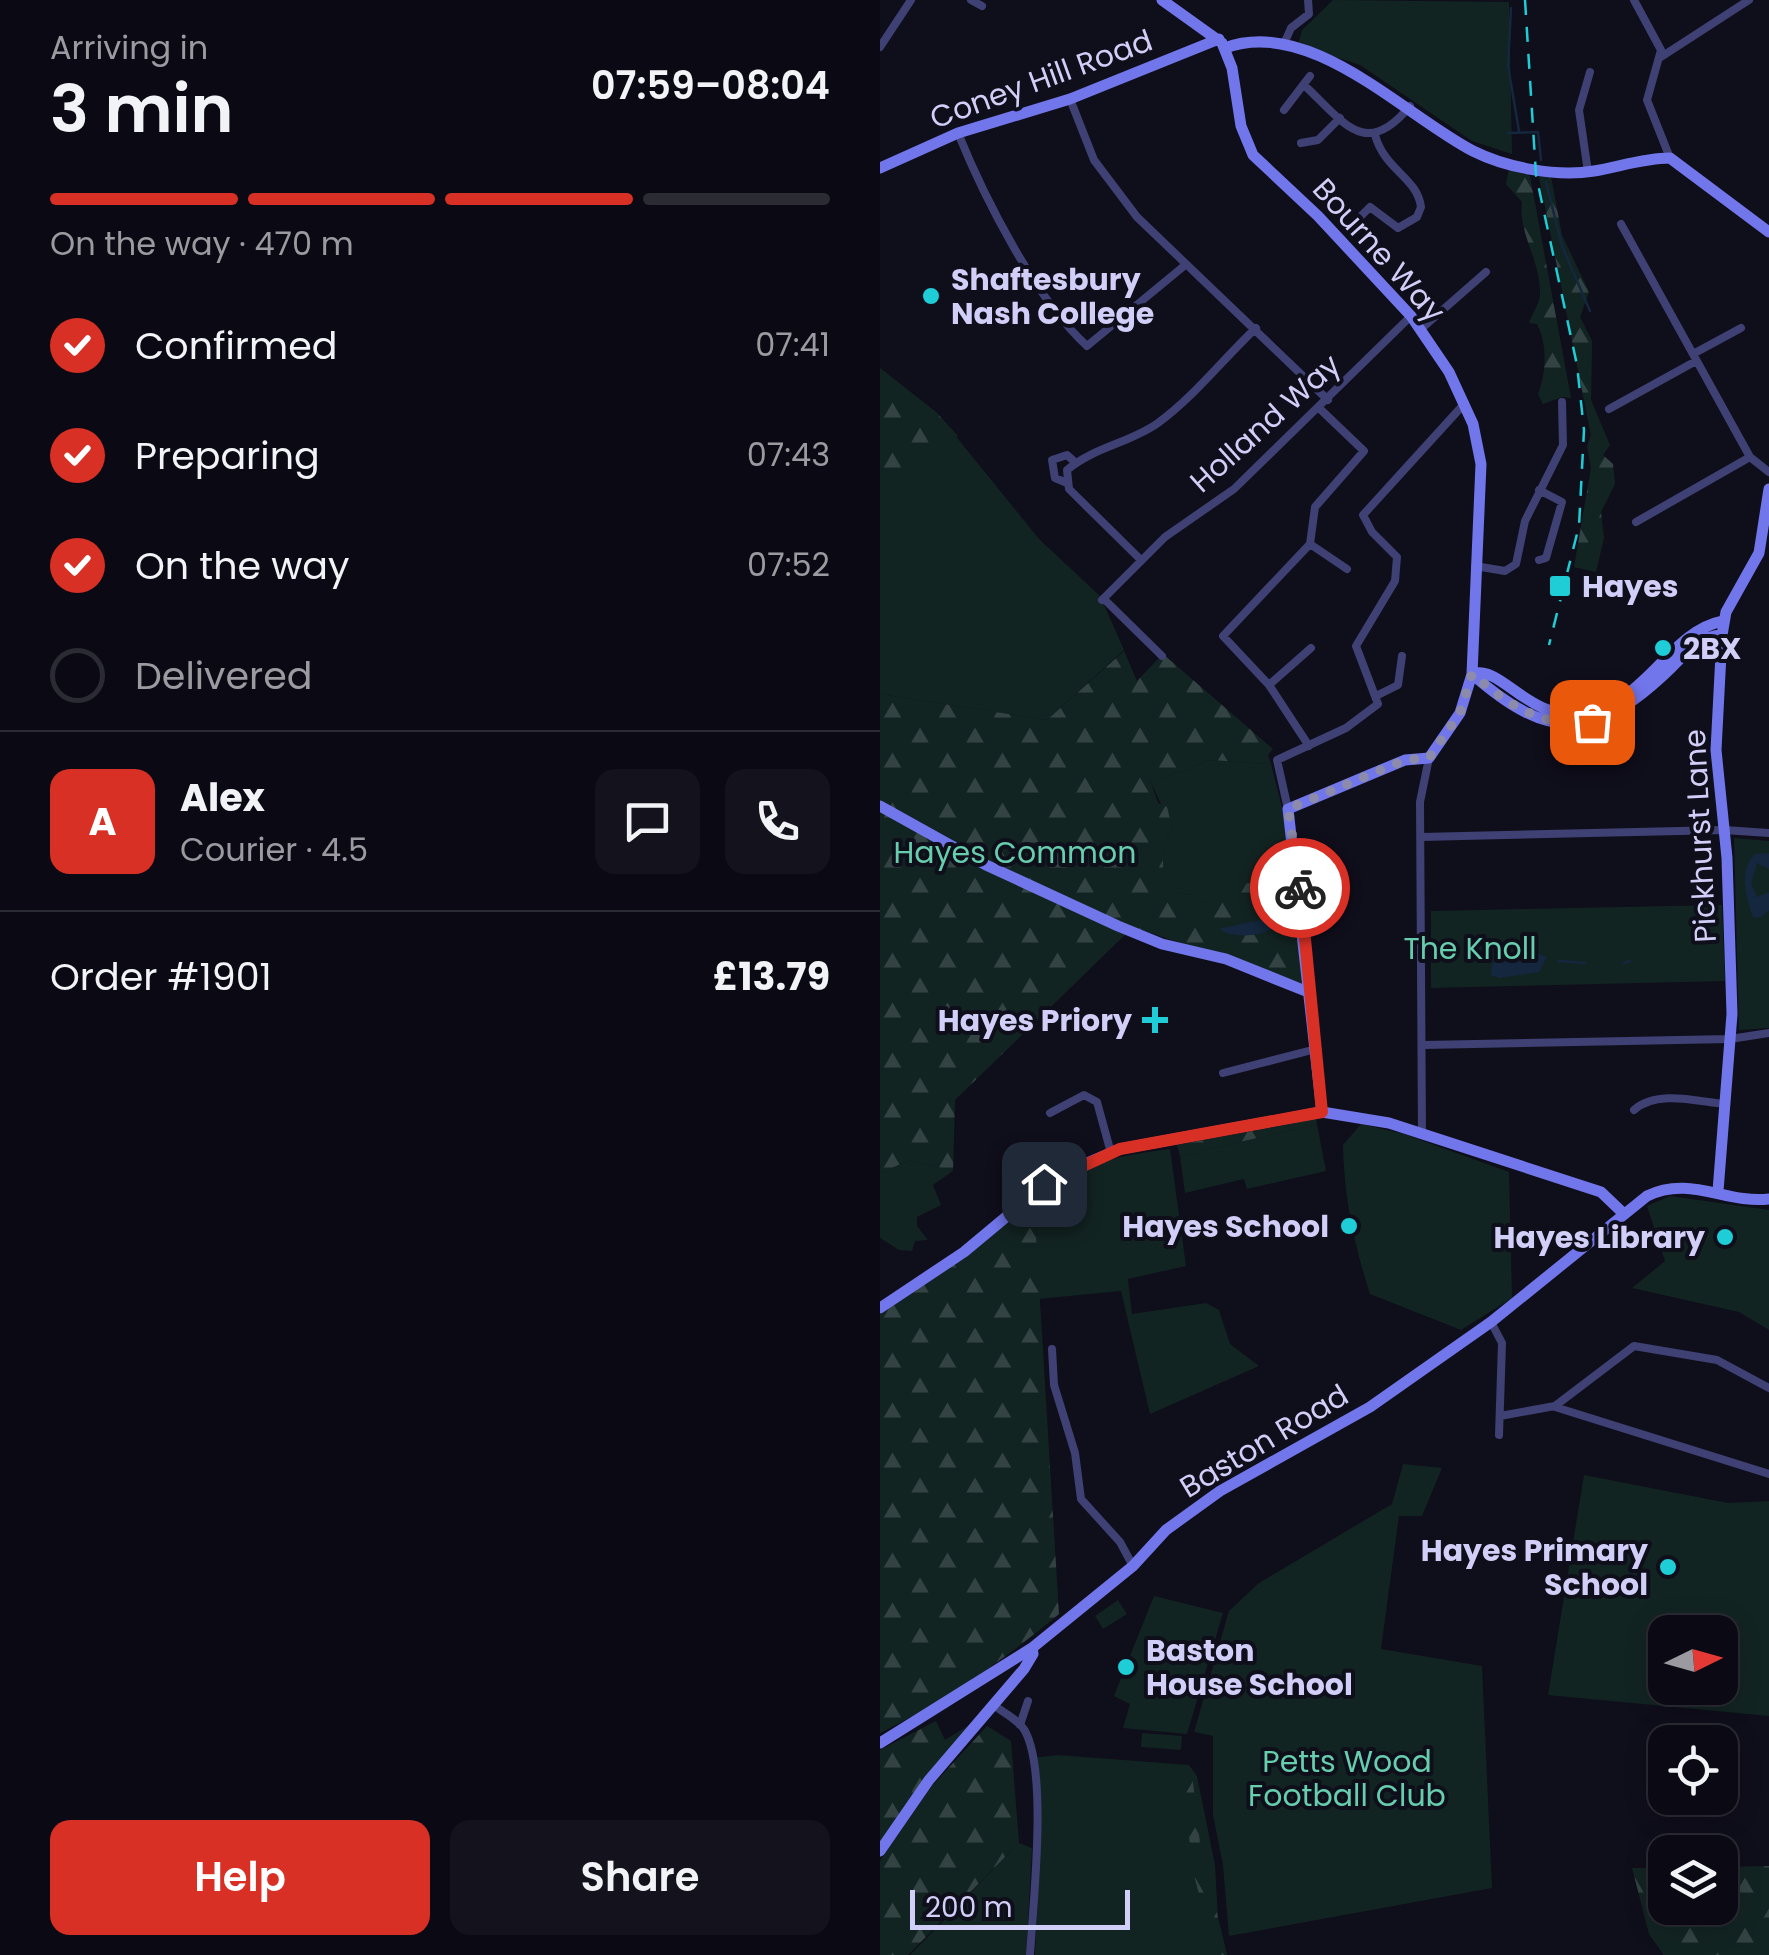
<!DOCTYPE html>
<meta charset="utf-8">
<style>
body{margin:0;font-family:Poppins,sans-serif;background:#14131d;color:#f1f3f6;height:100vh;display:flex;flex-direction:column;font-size:38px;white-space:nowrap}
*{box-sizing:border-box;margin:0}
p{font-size:32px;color:#9a9aa0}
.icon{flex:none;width:55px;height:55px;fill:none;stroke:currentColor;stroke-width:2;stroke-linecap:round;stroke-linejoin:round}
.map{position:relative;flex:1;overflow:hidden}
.panel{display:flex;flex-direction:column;background:#0b0a14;width:880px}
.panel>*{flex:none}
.needle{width:65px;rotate:85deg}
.fabs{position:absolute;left:768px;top:1615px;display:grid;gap:20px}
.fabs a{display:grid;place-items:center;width:90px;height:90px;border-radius:20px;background:#0b0a14;box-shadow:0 5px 25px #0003,0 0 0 2px #2b2b34;font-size:50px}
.scale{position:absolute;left:30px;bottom:25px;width:220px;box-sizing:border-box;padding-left:10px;border:5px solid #d1cef8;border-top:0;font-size:28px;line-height:35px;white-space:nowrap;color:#d1cef8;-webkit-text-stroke:8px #0f0e1b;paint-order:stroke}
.pin{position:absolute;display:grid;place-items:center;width:85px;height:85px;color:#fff;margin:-42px;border-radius:20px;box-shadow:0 5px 15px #0006}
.courier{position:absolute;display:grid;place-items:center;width:100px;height:100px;margin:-50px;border:8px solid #d93025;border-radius:50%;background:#fff;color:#222;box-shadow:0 2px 12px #0007}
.headline em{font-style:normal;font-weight:600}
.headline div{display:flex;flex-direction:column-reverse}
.headline{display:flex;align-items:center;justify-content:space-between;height:170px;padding:0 50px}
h1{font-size:65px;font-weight:600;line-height:75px}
.bar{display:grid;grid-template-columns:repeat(4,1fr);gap:15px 10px;align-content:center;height:120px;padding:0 50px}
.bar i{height:12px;border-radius:8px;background:#2b2b34}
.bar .current{background:#d93025}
.bar p{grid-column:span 4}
.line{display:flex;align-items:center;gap:25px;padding:0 50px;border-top:2px solid #2b2b34}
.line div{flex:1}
.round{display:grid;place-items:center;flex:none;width:105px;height:105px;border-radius:20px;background:#14131d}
ol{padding:0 50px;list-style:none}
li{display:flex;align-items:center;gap:30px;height:110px}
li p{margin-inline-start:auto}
li .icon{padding:10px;border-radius:50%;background:#d93025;color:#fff;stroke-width:4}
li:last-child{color:#9a9aa0}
li i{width:55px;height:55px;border:5px solid #2b2b34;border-radius:50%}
.cta{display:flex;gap:20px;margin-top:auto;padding:20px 50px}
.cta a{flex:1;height:115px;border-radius:20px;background:#d93025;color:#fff;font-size:40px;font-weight:600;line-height:115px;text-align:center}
.cta a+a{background:#14131d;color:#f1f3f6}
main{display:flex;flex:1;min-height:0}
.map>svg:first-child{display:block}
.green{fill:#122422;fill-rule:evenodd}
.forest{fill:url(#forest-firs)}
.water{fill:#14273e}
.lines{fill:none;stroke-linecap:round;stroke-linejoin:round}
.stream{stroke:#14273e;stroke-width:2.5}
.street{stroke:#3f4074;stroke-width:8}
.secondary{stroke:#7276eb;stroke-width:11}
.rail{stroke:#1ecdd5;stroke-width:2.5;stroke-dasharray:15 12;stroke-linecap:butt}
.done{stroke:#8d8bab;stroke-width:10;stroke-dasharray:0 18}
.route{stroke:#d93025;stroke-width:12}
.poi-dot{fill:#1ecdd5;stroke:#0f0e1b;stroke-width:4}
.labels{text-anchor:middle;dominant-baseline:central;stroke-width:8;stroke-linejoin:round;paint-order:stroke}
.street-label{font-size:30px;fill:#d1cef8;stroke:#0f0e1b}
.poi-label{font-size:30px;font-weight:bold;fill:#d1cef8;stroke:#0f0e1b;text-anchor:start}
.park-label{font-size:30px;fill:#66cdad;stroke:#0f0e1b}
</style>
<main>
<section class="panel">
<div class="headline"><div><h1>3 min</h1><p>Arriving in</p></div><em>07:59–08:04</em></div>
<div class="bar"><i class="current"></i><i class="current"></i><i class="current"></i><i></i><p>On the way · 470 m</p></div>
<ol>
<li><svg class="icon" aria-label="check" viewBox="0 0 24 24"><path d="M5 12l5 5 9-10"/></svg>Confirmed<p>07:41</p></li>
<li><svg class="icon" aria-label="check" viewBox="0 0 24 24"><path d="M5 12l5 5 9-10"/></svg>Preparing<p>07:43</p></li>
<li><svg class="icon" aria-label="check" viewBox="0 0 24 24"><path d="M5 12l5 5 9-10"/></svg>On the way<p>07:52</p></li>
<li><i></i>Delivered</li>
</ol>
<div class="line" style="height:180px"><b class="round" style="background:#d93025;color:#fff">A</b><div><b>Alex</b><p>Courier · 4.5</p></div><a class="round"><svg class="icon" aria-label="chat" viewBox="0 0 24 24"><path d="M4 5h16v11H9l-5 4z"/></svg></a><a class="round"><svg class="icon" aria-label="phone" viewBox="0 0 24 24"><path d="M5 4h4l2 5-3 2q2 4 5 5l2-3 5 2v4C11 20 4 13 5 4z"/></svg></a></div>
<div class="line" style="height:130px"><div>Order #1901</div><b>£13.79</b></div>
<div class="cta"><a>Help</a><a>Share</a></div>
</section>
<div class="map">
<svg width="889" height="1955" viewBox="0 0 889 1955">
<defs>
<pattern id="forest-firs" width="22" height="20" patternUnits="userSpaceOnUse" patternTransform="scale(2.5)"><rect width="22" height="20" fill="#122422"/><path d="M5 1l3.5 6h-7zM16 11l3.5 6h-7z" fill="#334343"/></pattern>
</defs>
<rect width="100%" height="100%" fill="#0f0e1b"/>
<!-- green -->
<path class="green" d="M453 0 629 2 632 154 592 141 480 65 418 45 422 30Z
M0 368 57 413 159 539 220 596 244 650 167 720 0 694Z
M330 760 391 764 408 831 415 894 380 884 344 891 337 900 323 903 314 895 291 893C279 875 281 845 292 828L268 776 279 779Z
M854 838 889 841V1028L859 1030Z
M842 905 845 981 551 988V911Z
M437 1124 446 1171 367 1189 364 1179 305 1193 300 1156Z
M481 1124 524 1134 629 1172 632 1298 581 1330 490 1294C474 1244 464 1198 463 1145Z
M290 1149 306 1266 248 1279 252 1314 326 1303 339 1310 350 1344 379 1366 270 1414 241 1291 158 1299 154 1204C191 1165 238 1155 290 1149Z
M30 1160 73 1171 53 1185 61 1205 37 1217V1226L48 1240 35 1241 32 1251 19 1250 0 1238V1173Z
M790 1196 889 1210V1330L859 1312 752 1288 785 1261 767 1206Z
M523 1464 562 1468 542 1516H519L501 1649 602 1666 612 1888 349 1936 343 1865 333 1815V1736L314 1732 349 1611 379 1583 512 1504Z
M704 1475 848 1503 889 1501V1716L668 1695ZM785 1632H840V1688H785Z
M274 1596 343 1613 307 1734 243 1728 250 1704 234 1696Z
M238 1600 247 1614 223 1629 215 1616Z
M262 1733 302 1736 301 1750 261 1747Z
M178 1755 309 1765 317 1776 335 1865 340 1955H155L159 1877 152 1758Z
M139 1843 152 1848 146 1955H30Z"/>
<!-- forest -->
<path class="forest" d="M629 169 650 176 691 398 682 397 663 404 658 394C666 373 668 345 657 324L649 323C652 314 660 303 660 294 661 261 638 234 642 202L626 184Z
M659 177H671L682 235 709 292 700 317 712 341 711 400 730 445 723 455 733 464 735 484 721 512 724 538 716 572 694 567 711 468 707 447 711 435Z
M0 368 57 413 78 436 0 479Z
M244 651 257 681 283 654 393 749 388 755 391 764 330 760 279 779 269 777 278 803 287 807 292 828C281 845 279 876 292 893L314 895 323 903C337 900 339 893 351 887 371 877 394 889 415 894L424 984 253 927 75 1100 73 1171 30 1160 0 1173V694L167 720Z
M436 1119 437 1124 300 1156 297 1145Z
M154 1204 179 1614C124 1660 65 1701 0 1733V1315Z
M56 1721 65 1740 96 1721 0 1842V1750Z
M107 1726 131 1741 139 1843 28 1955H0V1861L52 1786Z
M302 1773 312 1774 324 1878 332 1892 347 1955H332V1941L313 1872Z
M889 1866V1955H784L769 1934 752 1868H785V1908H840V1867Z"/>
<!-- water -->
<path class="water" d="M889 853V869L877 863 871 883 877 897 889 892V910L880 918 873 917C867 899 857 872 875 854Z
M380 920 399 924C385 936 356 940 339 929Z
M659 954 667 957 659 972 620 978 611 975 612 963Z"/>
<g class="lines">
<!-- stream -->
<path class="stream" d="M631 8 628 66 639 131
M628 133 658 132 661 160
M666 182 682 246 710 311
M678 961 705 963
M744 963 750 961"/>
<!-- street -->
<path class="street" d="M91 0 102 6
M754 0 781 50 767 100 790 158
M403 46 411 28 429 14 428 0
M0 47 31 0
M781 57 869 0
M424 85C463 121 485 161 530 106
M190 99 214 160 257 217 448 400
M404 110 430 76
M78 133C104 197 156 300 207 346L304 266
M421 143 438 140 460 118
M708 172 699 110 710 72
M481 216 490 207 518 228 537 217 541 207C537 177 505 171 495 135
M741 224 870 457 889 472
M541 329 606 272
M813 354 861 328
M729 409 816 361
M187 483 175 478 172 460 187 455 196 463
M659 490 682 502 666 558 659 560
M756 522 870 457
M430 544 435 507 484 451 439 408
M430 544 467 569
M261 560 189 489 187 470C214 447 250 443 278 423 314 397 344 358 376 328
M595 566 625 571 636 564 645 521 683 445 682 402
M224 599 282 656
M222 600 285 537 354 489 531 316
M389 685 431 648
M498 695 518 685 522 656
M429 746 389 685 343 636 430 544
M408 809 397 760 466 728 498 704 476 646 515 581 517 557 492 532 483 515 585 403
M541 837 844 830 889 833
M543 1045 850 1039 889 1033
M343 1073 436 1049
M754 1110C777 1089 819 1102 845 1104
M170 1113 204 1095 217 1102 231 1153
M542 1135 540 802 549 758
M611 1322 622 1343 619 1435
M172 1349 174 1385 195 1453 201 1499 240 1542 253 1566
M675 1407 889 1474
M620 1416 675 1406 754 1346 837 1360 889 1388
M115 1706C124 1713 139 1720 145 1731 168 1773 153 1904 150 1955
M140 1725 148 1701"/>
<!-- secondary -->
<path class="secondary" d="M282 0 342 43 352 68 361 126 373 155 438 216 531 316 569 372 593 424 601 464 592 674 580 713 549 758 525 760 408 809 442 1112
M345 48C430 16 525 116 593 151 627 168 677 177 714 171 738 167 765 158 790 158L889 232
M0 168 78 133 190 99 339 39
M592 674C622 664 648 722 703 713 768 703 788 632 843 621
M592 674C671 744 718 739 792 667 807 652 820 636 842 635
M0 806 106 865 238 926 282 944 346 959 428 992
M838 1191 852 1014 847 858 836 750 842 635 846 612 879 553 889 489
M0 1308 84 1252 174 1177 240 1149 442 1112 509 1123 721 1192 744 1214
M0 1743 152 1648 253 1566 286 1530 340 1491 490 1407 611 1322 767 1196C810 1175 846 1204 889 1199
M0 1851 49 1780 144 1669 153 1654 152 1648"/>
<!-- rail -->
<path class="rail" d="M645 0 656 175 697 365 704 430 699 526 669 645"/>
</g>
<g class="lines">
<!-- done -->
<path class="done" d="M420 888 408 809 525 760 549 758 580 713 592 674C627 704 665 730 712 722"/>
<!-- route -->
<path class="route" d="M164 1184 240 1149 442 1112 420 888"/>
</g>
<!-- markers -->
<g class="poi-dot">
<circle cx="51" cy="296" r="10"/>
<rect x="668" y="574" width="24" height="24" rx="5"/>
<circle cx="783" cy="648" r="10"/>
<path d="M270 1005h10v10h10v10h-10v10h-10v-10h-10v-10h10z"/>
<circle cx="469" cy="1226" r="10"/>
<circle cx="845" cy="1237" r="10"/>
<circle cx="788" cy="1567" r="10"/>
<circle cx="246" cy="1667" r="10"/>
</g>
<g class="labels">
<!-- street labels -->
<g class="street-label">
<text transform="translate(161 79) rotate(-20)">Coney Hill Road</text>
<text transform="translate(499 250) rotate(48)">Bourne Way</text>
<text transform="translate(385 423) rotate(-42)">Holland Way</text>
<text transform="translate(820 836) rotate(-93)">Pickhurst Lane</text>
<text transform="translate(384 1441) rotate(-31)">Baston Road</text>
</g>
<!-- poi labels -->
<g class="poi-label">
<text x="71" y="279">Shaftesbury<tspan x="71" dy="34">Nash College</tspan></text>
<text x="702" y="586">Hayes</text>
<text x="803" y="648">2BX</text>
<text x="252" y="1020" text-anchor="end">Hayes Priory</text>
<text x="449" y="1226" text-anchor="end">Hayes School</text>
<text x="825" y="1237" text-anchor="end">Hayes Library</text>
<text x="768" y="1550" text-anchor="end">Hayes Primary<tspan x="768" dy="34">School</tspan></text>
<text x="266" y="1650">Baston<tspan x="266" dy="34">House School</tspan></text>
</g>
<!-- park labels -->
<g class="park-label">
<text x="135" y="852">Hayes Common</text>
<text x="590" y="948">The Knoll</text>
<text x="467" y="1761">Petts Wood<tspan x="467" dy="34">Football Club</tspan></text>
</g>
</g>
</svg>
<div class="fabs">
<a><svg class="needle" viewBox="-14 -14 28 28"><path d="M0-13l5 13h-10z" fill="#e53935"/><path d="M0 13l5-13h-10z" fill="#9a9aa0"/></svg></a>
<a><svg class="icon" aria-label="locate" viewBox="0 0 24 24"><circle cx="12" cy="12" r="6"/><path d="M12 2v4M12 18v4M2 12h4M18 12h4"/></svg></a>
<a><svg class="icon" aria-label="layers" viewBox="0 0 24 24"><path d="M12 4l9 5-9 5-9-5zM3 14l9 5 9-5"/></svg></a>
</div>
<div class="scale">200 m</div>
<div class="pin" style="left:712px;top:722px;background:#ea580c"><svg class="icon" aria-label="bag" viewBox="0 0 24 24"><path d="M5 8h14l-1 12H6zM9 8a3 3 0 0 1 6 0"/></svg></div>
<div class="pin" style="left:164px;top:1184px;background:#1f2937"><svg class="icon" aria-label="home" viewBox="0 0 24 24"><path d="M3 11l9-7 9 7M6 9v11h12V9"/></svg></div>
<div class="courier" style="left:420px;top:888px"><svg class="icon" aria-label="bike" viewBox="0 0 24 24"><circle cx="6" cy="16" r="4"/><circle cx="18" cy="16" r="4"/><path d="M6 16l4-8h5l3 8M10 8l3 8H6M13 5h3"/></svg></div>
</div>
</main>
